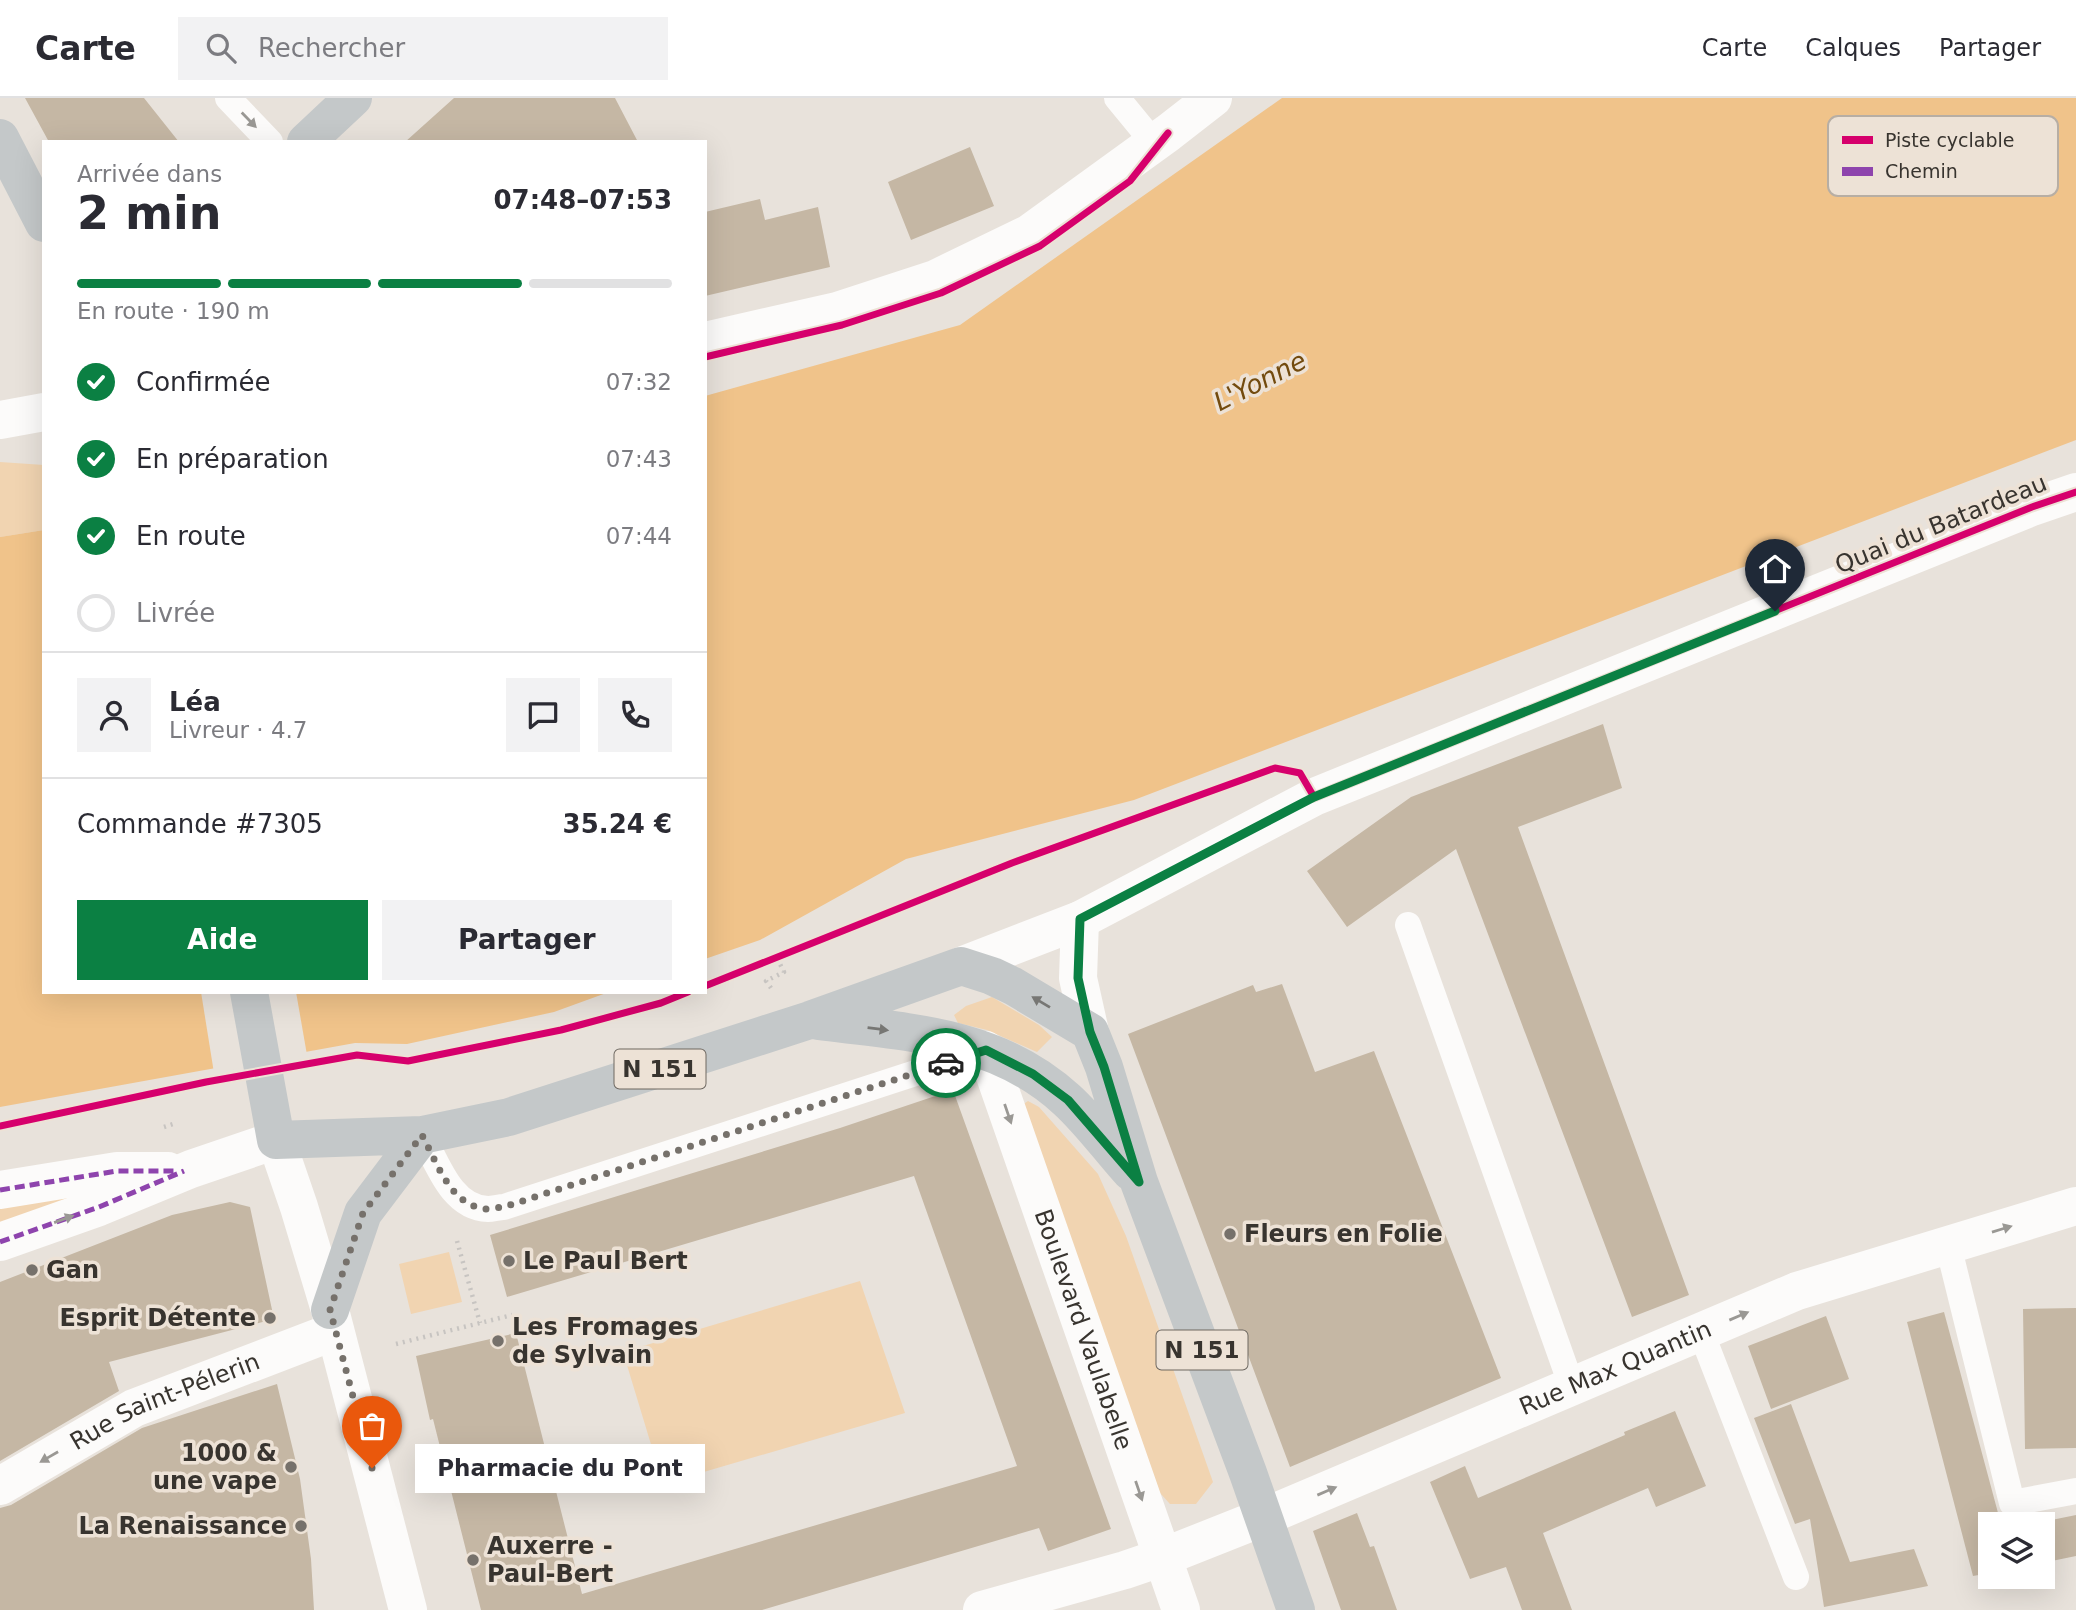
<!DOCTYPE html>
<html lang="fr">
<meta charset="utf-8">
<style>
body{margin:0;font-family:"DejaVu Sans",sans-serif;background:#f2f2f3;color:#2b2b33;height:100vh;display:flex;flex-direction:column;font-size:26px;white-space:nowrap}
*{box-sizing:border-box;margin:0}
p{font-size:23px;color:#7c7c81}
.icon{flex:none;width:38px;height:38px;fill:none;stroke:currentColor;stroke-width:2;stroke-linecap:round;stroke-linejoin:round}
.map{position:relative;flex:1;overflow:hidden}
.panel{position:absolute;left:42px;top:42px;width:665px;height:854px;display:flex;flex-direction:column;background:#fff;border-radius:0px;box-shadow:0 7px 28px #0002}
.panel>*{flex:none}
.tools{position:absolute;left:1978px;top:1414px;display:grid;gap:14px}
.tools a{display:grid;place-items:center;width:77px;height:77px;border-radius:0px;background:#fff;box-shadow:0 7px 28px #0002;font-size:35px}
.pin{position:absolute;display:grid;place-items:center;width:60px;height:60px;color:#fff;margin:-72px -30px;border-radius:50% 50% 50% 0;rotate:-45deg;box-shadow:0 0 7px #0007}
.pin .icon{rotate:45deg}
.courier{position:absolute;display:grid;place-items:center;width:70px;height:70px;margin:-35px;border:5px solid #0b8043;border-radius:50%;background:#fff;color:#222;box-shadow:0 2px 9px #0007}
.bubble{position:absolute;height:49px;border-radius:0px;background:#fff;box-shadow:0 7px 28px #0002;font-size:23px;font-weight:600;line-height:49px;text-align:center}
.summary em{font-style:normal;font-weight:600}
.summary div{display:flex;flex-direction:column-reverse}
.summary{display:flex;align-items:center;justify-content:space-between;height:119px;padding:0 35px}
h1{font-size:46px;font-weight:600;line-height:52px}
.bar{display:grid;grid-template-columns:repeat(4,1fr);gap:10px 7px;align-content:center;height:84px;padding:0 35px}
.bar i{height:9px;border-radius:5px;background:#e1e1e2}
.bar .on{background:#0b8043}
.bar p{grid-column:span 4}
.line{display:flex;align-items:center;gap:18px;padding:0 35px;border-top:2px solid #e1e1e2}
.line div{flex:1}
.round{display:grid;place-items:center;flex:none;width:74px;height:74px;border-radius:0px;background:#f2f2f3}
ol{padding:0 35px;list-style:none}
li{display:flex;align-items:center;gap:21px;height:77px}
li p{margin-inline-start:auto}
li .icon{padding:7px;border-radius:50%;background:#0b8043;color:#fff;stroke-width:4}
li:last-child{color:#7c7c81}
li i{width:38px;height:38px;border:4px solid #e1e1e2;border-radius:50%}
.action{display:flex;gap:14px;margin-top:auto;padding:14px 35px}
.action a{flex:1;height:80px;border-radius:0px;background:#0b8043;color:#fff;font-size:28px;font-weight:600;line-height:80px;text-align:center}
.action a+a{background:#f2f2f3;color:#2b2b33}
header{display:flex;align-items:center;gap:42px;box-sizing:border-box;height:98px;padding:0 35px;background:#fff;border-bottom:2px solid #e1e1e2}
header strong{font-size:33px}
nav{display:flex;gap:38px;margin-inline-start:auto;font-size:24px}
.search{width:490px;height:63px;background:#f2f2f3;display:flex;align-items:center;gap:18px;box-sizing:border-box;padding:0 24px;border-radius:0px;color:#7c7c81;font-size:26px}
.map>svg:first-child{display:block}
.green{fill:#f1d4b1}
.water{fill:#f0c38a}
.pier{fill:#e8e2db}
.building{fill:#c5b7a4}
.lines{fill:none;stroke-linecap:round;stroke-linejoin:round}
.path{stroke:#c7c4c1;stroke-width:4.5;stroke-dasharray:2 5;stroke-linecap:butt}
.service{stroke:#fcfbfa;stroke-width:26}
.minor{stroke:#fcfbfa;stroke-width:38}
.tertiary{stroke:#fcfbfa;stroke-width:38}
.primary{stroke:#c4c8c9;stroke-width:38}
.quiet{stroke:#8e44ad;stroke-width:5;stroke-dasharray:10 5;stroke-linecap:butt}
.cycleway-casing{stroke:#ede2d6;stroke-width:11}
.cycleway{stroke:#d6006c;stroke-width:7}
.oneway{fill:#9a9894}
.oneway2{fill:#777774}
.done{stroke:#76716b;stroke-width:7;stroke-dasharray:0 12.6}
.route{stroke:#0b8043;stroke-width:9}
.poi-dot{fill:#76716b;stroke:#ede2d6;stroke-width:2.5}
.labels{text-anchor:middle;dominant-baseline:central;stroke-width:7;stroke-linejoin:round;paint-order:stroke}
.shield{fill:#ede2d6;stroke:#6e6861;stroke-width:2}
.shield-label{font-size:23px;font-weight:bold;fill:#38342f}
.street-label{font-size:24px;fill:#38342f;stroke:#ede2d6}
.poi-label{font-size:24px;font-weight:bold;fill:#38342f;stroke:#ede2d6;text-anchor:start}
.water-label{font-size:26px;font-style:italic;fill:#734b0e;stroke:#ede2d6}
.key{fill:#ede2d6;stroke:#b7aea4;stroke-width:2}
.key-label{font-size:19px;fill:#38342f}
</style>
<header>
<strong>Carte</strong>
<div class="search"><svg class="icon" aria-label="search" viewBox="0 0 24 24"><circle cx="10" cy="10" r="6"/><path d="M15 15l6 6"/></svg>Rechercher</div>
<nav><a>Carte</a><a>Calques</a><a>Partager</a></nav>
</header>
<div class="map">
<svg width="2076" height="1512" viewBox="0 0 2076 1512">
<rect width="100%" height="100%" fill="#e8e2db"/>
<!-- green -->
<path class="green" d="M0 364 44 367V432L0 439Z
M992 899 1039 927 1052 939 1037 954 987 932 958 925 954 917 966 908Z
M1028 1003 1039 1009 1098 1076 1126 1138 1213 1384 1196 1406H1170L1160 1395 1022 1007Z
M90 1097 0 1128V1102Z
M449 1154 462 1204 411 1216 399 1166Z
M860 1183 905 1315 663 1386 623 1254Z"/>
<!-- water -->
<path class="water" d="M1282 0H2076V342L1134 702 906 761 760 842 705 861V298L960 227Z
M44 432V894H609L554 914 407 946 355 945 0 1009V439Z"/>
<!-- pier -->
<path class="pier" d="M201 894H296L307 957 214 975Z"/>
<!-- building -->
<path class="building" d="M25 0H144L179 44H49Z
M454 0H615L638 44H405Z
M970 49 994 108 911 142 888 84Z
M760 101 765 122 818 109 830 169 705 198V114Z
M1603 626 1622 690 1518 729 1689 1197 1632 1219 1456 751 1347 829 1307 773 1411 699Z
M1282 886 1315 974 1374 953 1501 1280 1290 1369 1128 936 1253 887 1256 894Z
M953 992 1111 1431 1048 1453 1039 1430 762 1512H481L433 1321 430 1322 416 1258 516 1235 582 1496 1017 1368 914 1078 507 1199 490 1137 840 1030Z
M230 1104 250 1109 274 1221 109 1264 119 1293 0 1363V1184L172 1117Z
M2076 1210V1350L2025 1351 2023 1211Z
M1944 1214 2001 1426H1990V1475L1973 1478 1907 1224Z
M1826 1218 1849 1281 1771 1311 1748 1248Z
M277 1286 300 1381 311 1461 314 1512H0V1410L11 1407 142 1330Z
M1791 1306 1850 1464 1914 1451 1928 1488 1824 1509 1810 1421 1795 1426 1754 1320Z
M1675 1313 1706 1388 1656 1409 1648 1390 1543 1435 1572 1512H1522L1506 1469 1470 1481 1430 1384 1465 1368 1478 1400 1625 1337 1624 1334Z
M1357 1415 1370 1449 1374 1448 1397 1512H1341L1313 1433Z
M2076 1417V1458L2042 1465V1426H2032Z"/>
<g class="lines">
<!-- path -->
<path class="path" d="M771 890 766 883 784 874 777 860
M164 1029 176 1025
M457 1143 480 1225
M396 1246 512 1217"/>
<!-- service -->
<path class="service" d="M228 0 270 44
M1117 0 1154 45
M1408 827 1572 1289
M422 1037C437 1064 451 1110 488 1111 493 1111 499 1109 504 1109L986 952
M1948 1147 2012 1405 2076 1393
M1701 1234 1796 1479"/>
<!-- minor -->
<g class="minor">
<path d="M705 243 837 213 935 181 1030 135 1168 35 1213 0"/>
<path d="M0 322 44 314"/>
<path d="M1080 822 1078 880 1090 934"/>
<path d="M961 868 1080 822 1314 699 2032 409 2076 394"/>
<path id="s1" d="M986 952 1181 1512"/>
<path d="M0 1092 117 1073H168"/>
<path d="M0 1144 99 1109 191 1071 276 1042"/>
<path id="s2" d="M0 1388 134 1310 335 1233"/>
</g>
<!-- tertiary -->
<g class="tertiary">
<path d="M276 1042 299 1109 330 1212 408 1512"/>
<path id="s3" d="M982 1512 1125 1472 1163 1459 1264 1419 1797 1193 2076 1108"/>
</g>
<!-- primary -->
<path class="primary" d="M0 40 44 125
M306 44 353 0
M249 894 276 1042 422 1037 509 1019 810 922 961 868 992 878 1013 888 1090 934 1104 969 1139 1084 1248 1375 1296 1512
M818 923C907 934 997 937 1067 1002 1091 1024 1110 1051 1131 1074
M330 1212 363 1115 422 1037"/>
<!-- quiet -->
<path class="quiet" d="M0 1092 117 1073H177
M0 1144 99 1109 184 1073"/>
<defs>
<path id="cycleway" d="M705 259 842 227 941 195 1040 148 1130 83 1168 35
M705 888 1012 765 1275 670 1300 675 1314 699 2032 409 2076 394
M0 1028 206 984 357 957 408 963 561 932 661 905 688 894"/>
</defs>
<!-- cycleway casing -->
<use href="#cycleway" class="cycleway-casing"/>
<!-- cycleway -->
<use href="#cycleway" class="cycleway"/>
</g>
<!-- one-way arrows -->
<defs><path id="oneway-solid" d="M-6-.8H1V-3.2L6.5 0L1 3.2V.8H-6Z" transform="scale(1.75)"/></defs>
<g class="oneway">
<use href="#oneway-solid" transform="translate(249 22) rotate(46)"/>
<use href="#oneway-solid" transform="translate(1008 1016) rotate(71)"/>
<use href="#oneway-solid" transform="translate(64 1121) rotate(-20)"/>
<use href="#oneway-solid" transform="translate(2002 1131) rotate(-17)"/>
<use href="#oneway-solid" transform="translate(1739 1218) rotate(-23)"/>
<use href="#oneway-solid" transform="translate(49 1359) rotate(150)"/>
<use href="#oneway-solid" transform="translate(1139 1393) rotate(71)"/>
<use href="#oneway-solid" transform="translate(1327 1393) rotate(-23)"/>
</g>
<g class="oneway2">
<use href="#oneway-solid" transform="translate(1041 904) rotate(-149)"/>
<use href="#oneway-solid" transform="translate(878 931) rotate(7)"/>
</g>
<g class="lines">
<!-- done -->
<path class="done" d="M372 1370 330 1212 363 1115 422 1037C437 1064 451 1110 488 1111 493 1111 499 1109 504 1109L946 965"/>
<!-- route -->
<path class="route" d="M946 965 986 952 1033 976 1068 1002 1139 1084 1104 969 1090 934 1078 880 1080 821 1314 699 1775 513"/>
</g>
<!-- markers -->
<g class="poi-dot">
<circle cx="1230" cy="1136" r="7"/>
<circle cx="509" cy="1163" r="7"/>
<circle cx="32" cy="1172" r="7"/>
<circle cx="270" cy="1220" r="7"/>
<circle cx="498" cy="1243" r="7"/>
<circle cx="291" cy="1369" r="7"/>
<circle cx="301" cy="1428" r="7"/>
<circle cx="473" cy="1462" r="7"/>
</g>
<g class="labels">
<!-- shield labels -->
<g class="shield">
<rect x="614.5" y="951.5" width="91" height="39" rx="5"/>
<rect x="1156.5" y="1232.5" width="91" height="39" rx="5"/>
</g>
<g class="shield-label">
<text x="660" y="971">N 151</text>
<text x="1202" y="1252">N 151</text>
</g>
<!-- street labels -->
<g class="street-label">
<text transform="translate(1941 426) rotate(-22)">Quai du Batardeau</text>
<text stroke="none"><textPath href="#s1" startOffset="296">Boulevard Vaulabelle</textPath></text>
<text stroke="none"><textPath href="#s3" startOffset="679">Rue Max Quantin</textPath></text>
<text stroke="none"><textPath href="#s2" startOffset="186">Rue Saint-Pélerin</textPath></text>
</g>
<!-- poi labels -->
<g class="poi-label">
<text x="1244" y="1136">Fleurs en Folie</text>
<text x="523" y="1163">Le Paul Bert</text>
<text x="46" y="1172">Gan</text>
<text x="256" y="1220" text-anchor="end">Esprit Détente</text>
<text x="512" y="1229">Les Fromages<tspan x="512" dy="28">de Sylvain</tspan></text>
<text x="277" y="1355" text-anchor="end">1000 &amp;<tspan x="277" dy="28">une vape</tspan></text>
<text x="287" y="1428" text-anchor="end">La Renaissance</text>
<text x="487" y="1448">Auxerre -<tspan x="487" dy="28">Paul-Bert</tspan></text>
</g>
<!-- water labels -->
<g class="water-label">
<text transform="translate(1260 283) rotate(-27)">L'Yonne</text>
</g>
</g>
<!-- legend -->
<rect x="1828" y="18" width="230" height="80" rx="10" class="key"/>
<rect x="1842" y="38" width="31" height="8" fill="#d6006c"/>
<rect x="1842" y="69" width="31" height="9" fill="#8e44ad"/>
<g class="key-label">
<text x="1885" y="49">Piste cyclable</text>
<text x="1885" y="80">Chemin</text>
</g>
</svg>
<div class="tools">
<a><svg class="icon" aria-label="layers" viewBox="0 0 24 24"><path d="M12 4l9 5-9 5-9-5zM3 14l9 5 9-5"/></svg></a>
</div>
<div class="pin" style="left:372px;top:1370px;background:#ea580c"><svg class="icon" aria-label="bag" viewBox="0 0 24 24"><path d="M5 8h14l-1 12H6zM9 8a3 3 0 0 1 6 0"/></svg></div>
<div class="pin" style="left:1775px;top:513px;background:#1f2937"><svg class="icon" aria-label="home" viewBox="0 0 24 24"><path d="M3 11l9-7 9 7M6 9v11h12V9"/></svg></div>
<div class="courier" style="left:946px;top:965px"><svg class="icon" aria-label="car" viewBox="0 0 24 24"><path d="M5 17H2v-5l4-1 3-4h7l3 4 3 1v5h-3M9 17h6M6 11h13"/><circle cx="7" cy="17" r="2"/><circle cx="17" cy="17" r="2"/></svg></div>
<div class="bubble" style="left:415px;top:1346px;width:290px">Pharmacie du Pont</div>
<section class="panel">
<div class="summary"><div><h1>2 min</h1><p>Arrivée dans</p></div><em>07:48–07:53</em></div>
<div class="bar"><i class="on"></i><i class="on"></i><i class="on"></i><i></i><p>En route · 190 m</p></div>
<ol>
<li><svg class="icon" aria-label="check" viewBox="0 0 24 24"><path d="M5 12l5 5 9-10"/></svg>Confirmée<p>07:32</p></li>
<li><svg class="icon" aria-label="check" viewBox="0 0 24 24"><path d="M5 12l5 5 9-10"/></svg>En préparation<p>07:43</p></li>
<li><svg class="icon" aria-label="check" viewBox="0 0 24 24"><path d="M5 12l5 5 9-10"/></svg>En route<p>07:44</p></li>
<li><i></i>Livrée</li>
</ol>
<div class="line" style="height:126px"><a class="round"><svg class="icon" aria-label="person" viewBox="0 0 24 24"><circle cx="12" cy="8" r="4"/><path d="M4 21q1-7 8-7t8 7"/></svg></a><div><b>Léa</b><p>Livreur · 4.7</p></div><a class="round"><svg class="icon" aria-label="chat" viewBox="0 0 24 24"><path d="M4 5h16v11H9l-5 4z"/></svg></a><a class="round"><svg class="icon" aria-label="phone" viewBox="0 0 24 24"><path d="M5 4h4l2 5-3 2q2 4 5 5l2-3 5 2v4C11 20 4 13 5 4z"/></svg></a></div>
<div class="line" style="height:91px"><div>Commande #7305</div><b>35.24 €</b></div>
<div class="action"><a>Aide</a><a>Partager</a></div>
</section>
</div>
